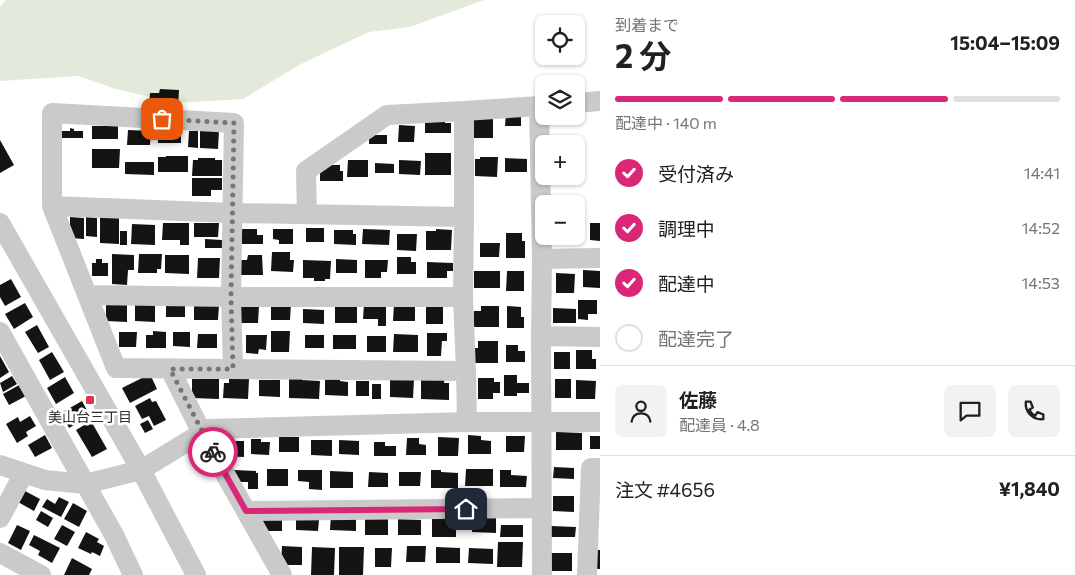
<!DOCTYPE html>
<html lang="ja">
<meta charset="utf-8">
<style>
body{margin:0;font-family:Commissioner,"Noto Sans JP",sans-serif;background:#f2f2f2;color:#202124;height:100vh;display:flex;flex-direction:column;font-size:19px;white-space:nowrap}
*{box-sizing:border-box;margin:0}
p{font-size:16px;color:#757577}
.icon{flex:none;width:28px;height:28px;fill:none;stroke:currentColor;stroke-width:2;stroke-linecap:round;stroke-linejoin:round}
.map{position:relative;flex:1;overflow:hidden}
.details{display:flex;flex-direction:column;background:#fff;width:475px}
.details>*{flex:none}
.tools{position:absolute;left:535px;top:15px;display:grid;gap:10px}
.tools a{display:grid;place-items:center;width:50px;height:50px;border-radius:8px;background:#fff;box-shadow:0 1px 4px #0004;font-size:25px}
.pin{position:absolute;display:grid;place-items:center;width:42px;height:42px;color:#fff;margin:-21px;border-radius:10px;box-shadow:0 2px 8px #0006}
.courier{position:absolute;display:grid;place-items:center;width:50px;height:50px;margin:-25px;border:4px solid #db2777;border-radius:50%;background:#fff;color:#222;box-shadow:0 1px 6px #0007}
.headline em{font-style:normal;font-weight:700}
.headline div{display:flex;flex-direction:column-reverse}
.headline{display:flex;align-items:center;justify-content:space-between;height:85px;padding:0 15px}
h1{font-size:32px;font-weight:700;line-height:38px}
.bar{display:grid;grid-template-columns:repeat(4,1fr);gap:8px 5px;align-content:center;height:60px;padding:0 15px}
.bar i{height:6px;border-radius:4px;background:#e0e0e0}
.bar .on{background:#db2777}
.bar p{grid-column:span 4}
.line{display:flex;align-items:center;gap:12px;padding:0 15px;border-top:1px solid #e0e0e0}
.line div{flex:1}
.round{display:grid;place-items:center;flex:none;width:52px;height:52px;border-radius:8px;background:#f2f2f2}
ol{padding:0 15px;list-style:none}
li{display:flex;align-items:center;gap:15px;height:55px}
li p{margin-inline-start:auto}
li .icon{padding:5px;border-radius:50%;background:#db2777;color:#fff;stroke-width:4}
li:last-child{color:#757577}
li i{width:28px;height:28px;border:2px solid #e0e0e0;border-radius:50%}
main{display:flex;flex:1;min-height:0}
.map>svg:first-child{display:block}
.green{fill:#e4eadb}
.building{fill:#141414}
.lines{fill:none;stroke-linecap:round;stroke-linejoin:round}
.minor{stroke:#cacaca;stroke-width:20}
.done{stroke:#767676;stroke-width:5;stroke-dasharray:0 9}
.route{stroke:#db2777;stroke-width:6}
.poi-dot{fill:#dd364e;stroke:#fff;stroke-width:2}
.labels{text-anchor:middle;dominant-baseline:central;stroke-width:5;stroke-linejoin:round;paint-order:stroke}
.poi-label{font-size:14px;fill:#2d2d2d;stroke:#fff}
</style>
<main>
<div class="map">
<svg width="600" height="575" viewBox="0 0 600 575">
<rect width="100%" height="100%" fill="#fff"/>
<!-- green -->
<path class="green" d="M6 0H484L410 27 369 32 301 64 243 99 175 103 116 89 78 76 0 81V6Z"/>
<!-- building -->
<path class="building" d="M160 89 179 90 178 107 149 106 150 93H159Z
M506 113H521V126H505Z
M473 116H493V138H473Z
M425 118 445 119V123H451V133H425Z
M399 125 415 126 414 142H398Z
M92 126H118V139H92Z
M70 128 74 129V131H83V138H59V131H70Z
M128 130 151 131 150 145H127Z
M158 130 181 131V143H158Z
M200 130H219L218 149 200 148Z
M189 131H198V148L188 147Z
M369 135H387V144H369Z
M0 140 14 165 0 173Z
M92 149H120L119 168H92Z
M425 153H451V175H425Z
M166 156H188V172H158V157H166Z
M480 157H498L497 177 475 176V159H480Z
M198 158H215V160H222V176H192L193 160H198Z
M505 158 527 159V172H505Z
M348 160H368V177H347Z
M399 160 421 161 420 175 399 174Z
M125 162H154V175L125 174Z
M375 163 394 164V173H375Z
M325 165H340V171H343V181H320V170H325Z
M192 178H222V190H211V196H192Z
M100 213H119V244L100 243Z
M70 217 84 218V239L70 238Z
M86 217 97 218V237L86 236Z
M576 221H581V239H557V236H576Z
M163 223H189V245H180V240H162Z
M194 223H219L218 237H194Z
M590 223H600V241L590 240Z
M132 224 155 225V245L131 244Z
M306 228H324V242H306Z
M241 229H257V235H263V244H241Z
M273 229H293V244H279V240L273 239Z
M363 229 390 230 389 245 362 244Z
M436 229 452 230 451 250H426V231H436Z
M334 230H353V234H356V245L334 244Z
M120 231H127V245H120Z
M506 233H522V241H525V258H506Z
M397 234H417L416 251 397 250Z
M205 239 222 240V248H205Z
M480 243H500L499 257H480Z
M272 252H290V260H294L293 272 271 271Z
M112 254 134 255V270H128L127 285 112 284Z
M139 254H162L161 269H157V273H138Z
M165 255H189V274L165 273Z
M248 255H262L263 275H240L241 260H247Z
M397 257H411V262H416V274H397Z
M198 258H220L219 278H197Z
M96 259H102V263H108V276H92V263H96Z
M336 259 357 260V273H336Z
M303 260 331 261 330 279H325V281H314V278H303Z
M365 260H388L387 272H381V278H365Z
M427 262 453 263V271H447V278H427Z
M583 270 600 271V288L583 287Z
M474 271H500V288H474Z
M507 271H524V291H506Z
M556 273 575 274 574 293H556Z
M11 279 21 297 5 306 0 297V285Z
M578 300H597V314H588V320L578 319Z
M166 302H185V317H166Z
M25 303 33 317 14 329 5 314Z
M106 303 127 304V322L106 321Z
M135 303 155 304V322L135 321Z
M194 304 219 305 218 320H194Z
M271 304H291L290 320H271Z
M335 304 357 305V323H335Z
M364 304 386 305V326H378V319H363Z
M394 304 415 305V321H393Z
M426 305 443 306V324H426Z
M240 306H259L258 323H240Z
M481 306H499V327H473L474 311H481Z
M507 306 521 307V317H524V328H507Z
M553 308 576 309V323H553Z
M303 309 324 310V324L303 323Z
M37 325 49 347 38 353 25 332Z
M153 331 166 332V348H146V335H153Z
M271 331H290L289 352H271Z
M119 332H137L136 347H119Z
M173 332H190V347L173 346Z
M427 333H447V341H442L441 356H427Z
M198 334H217V348H197Z
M394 334 418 335V352H393Z
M246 335H267L266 350 259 349 258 354 246 353Z
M305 335H324V348H305Z
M333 335H356V349H333Z
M367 336H386V352H367Z
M478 341H498V363H474V348H478Z
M506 345H518V351H525V362H506Z
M576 350H592V359H596V369H576Z
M52 352 64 372 50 380 39 360Z
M554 352H570V369H554Z
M0 356 9 372 0 378Z
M150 374 157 389 130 403 122 388Z
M504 375H517V383H529V393H517V396H504Z
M12 376 17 384 3 392 0 383Z
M65 377 74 393 56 404 47 388Z
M421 377H445L444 383H449V400L421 399Z
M229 378 249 379 248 399 223 398 224 383H229Z
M289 378H302V380L320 381 319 399 289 398Z
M325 378H340V381L348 382V396L325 395Z
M478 378H494V382H500V393H493V399H478Z
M192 379H219V399L192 398Z
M390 379H414L413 398 390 397Z
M555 379H571V398H555Z
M259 380H280V397L259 396Z
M576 380 596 381 595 399H576Z
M356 381H369V396H356Z
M372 384H381V399H372Z
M19 385 26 396 9 405 3 394Z
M150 398 152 402 156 401 166 420 154 426 149 416 142 419 135 406Z
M82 401 90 416 69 428 61 413Z
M30 416 36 426 26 432 28 436 17 443 6 424 18 417 20 422Z
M148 420 153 429 145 433 140 424Z
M91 421 107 449 92 457 76 430Z
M556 432 582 433V450H556Z
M45 435 52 448 35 457 28 445Z
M468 435 481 436V440L491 441V454H468Z
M506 436H525L524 452H506Z
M590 436H600V449H590Z
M279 437H299V452H279Z
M438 437 459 438 458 456H438Z
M223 438H231V441H244V457L222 456Z
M407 438H419V444L426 445V455H406Z
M251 439H261V442H270L269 455 251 454Z
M311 440H332V456L311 455Z
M339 440 359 441V455L339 454Z
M374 442H385V446H396V456H374Z
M554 467 574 468V479L553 478Z
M267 469H288V486H267Z
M466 469H493V486H465Z
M234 470 256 471V473H258V489H248V482H234Z
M298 470H322V490L309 489V482L298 481Z
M431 470H441V472L458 473V488H431Z
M500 470H511V475L527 476 526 487H500Z
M330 471 353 472V488H330Z
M369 472 388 473V487H368Z
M399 472H421L420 486H399Z
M25 491 40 499 34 511 18 502Z
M553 496H574V512L553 511Z
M59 497 69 502 61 517 42 507 47 499 55 504Z
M73 503 87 511 79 527 64 519Z
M41 511 53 518 48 527 36 520Z
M331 514H356V531L330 530Z
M263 516H282V531H263Z
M365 516 388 518V535H365Z
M296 517 319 520 318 531 296 530Z
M432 517H446V521H456V537H432Z
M472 517 496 518V533L472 532Z
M398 519 421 520V535H398Z
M17 525 30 531 21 550 8 543Z
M62 525 75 532 67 546 54 539Z
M501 525H523V537H500Z
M551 526 576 527 575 537H551Z
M86 532 99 539 97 542 104 546 100 556 92 552 91 554 78 548Z
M34 535 60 548 52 563 38 555 40 551 29 545Z
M498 542H523L522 567H497Z
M282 546 302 547V565H281Z
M407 546H426L425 562H406Z
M312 547 335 548 334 575H311Z
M339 547H364L363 575H339Z
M436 547 460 548V563H436Z
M375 548H392L391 567H375Z
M469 548 493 549V564L468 563Z
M595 550H600V569H595Z
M551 553H572V571H551Z
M72 558 92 569 89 575H64Z"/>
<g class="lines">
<!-- minor -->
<path class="minor" d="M576 103 600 101
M52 206V113L234 123 231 297 233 369
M307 214 306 171 387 115 464 111
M464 217 463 297 466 371
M0 223 141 470 196 575
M542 259 600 258
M87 295 231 297H463
M0 332 114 535 133 575
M541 336 600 337
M170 369 202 433 282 575
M467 422 466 371 116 368 52 206 233 213 464 217V111L539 106
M0 465 45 480 85 484 141 470 208 429 467 422H600
M246 511 541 508
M0 518 24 473
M0 553 41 575
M542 575 541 336 542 259 539 106 544 105
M587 575 591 468H600"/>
</g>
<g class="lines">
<!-- done -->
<path class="done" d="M162 119 234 123 231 297 233 369H170L213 452"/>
<!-- route -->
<path class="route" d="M213 452 246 511 466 509"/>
</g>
<!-- markers -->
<rect class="poi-dot" x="85" y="395" width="10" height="10" rx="2.5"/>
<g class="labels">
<!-- poi labels -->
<g class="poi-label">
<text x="90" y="416">美山台三丁目</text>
</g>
</g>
</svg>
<div class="tools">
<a><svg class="icon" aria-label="locate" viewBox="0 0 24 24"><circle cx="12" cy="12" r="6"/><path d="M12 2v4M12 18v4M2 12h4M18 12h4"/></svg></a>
<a><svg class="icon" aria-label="layers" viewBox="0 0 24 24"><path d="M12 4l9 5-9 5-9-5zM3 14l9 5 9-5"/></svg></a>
<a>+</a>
<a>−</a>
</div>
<div class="pin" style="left:162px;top:119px;background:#ea580c"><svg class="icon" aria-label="bag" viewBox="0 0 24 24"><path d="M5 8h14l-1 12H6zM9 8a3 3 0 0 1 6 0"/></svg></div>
<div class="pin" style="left:466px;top:509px;background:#1f2937"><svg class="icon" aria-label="home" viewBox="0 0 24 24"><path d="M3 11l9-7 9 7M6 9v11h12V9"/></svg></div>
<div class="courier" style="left:213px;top:452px"><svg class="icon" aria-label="bike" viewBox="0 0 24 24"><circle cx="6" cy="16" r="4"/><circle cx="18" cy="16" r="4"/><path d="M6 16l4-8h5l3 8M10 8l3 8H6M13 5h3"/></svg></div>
</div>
<section class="details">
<div class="headline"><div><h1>2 分</h1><p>到着まで</p></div><em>15:04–15:09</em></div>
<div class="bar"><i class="on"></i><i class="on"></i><i class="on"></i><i></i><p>配達中 · 140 m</p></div>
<ol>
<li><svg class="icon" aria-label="check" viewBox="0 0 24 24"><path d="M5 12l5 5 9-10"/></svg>受付済み<p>14:41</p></li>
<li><svg class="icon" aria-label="check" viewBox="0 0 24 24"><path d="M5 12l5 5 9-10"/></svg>調理中<p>14:52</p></li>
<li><svg class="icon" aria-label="check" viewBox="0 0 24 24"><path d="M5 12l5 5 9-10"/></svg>配達中<p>14:53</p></li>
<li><i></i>配達完了</li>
</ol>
<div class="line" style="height:90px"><a class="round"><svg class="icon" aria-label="person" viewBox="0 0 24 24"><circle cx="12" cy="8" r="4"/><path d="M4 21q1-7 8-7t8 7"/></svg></a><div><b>佐藤</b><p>配達員 · 4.8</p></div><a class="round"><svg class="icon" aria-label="chat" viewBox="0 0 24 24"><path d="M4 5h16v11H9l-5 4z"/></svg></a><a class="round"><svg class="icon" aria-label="phone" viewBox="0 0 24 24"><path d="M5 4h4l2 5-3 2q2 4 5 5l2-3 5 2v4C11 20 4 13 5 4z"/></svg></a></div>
<div class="line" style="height:65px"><div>注文 #4656</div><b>¥1,840</b></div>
</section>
</main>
